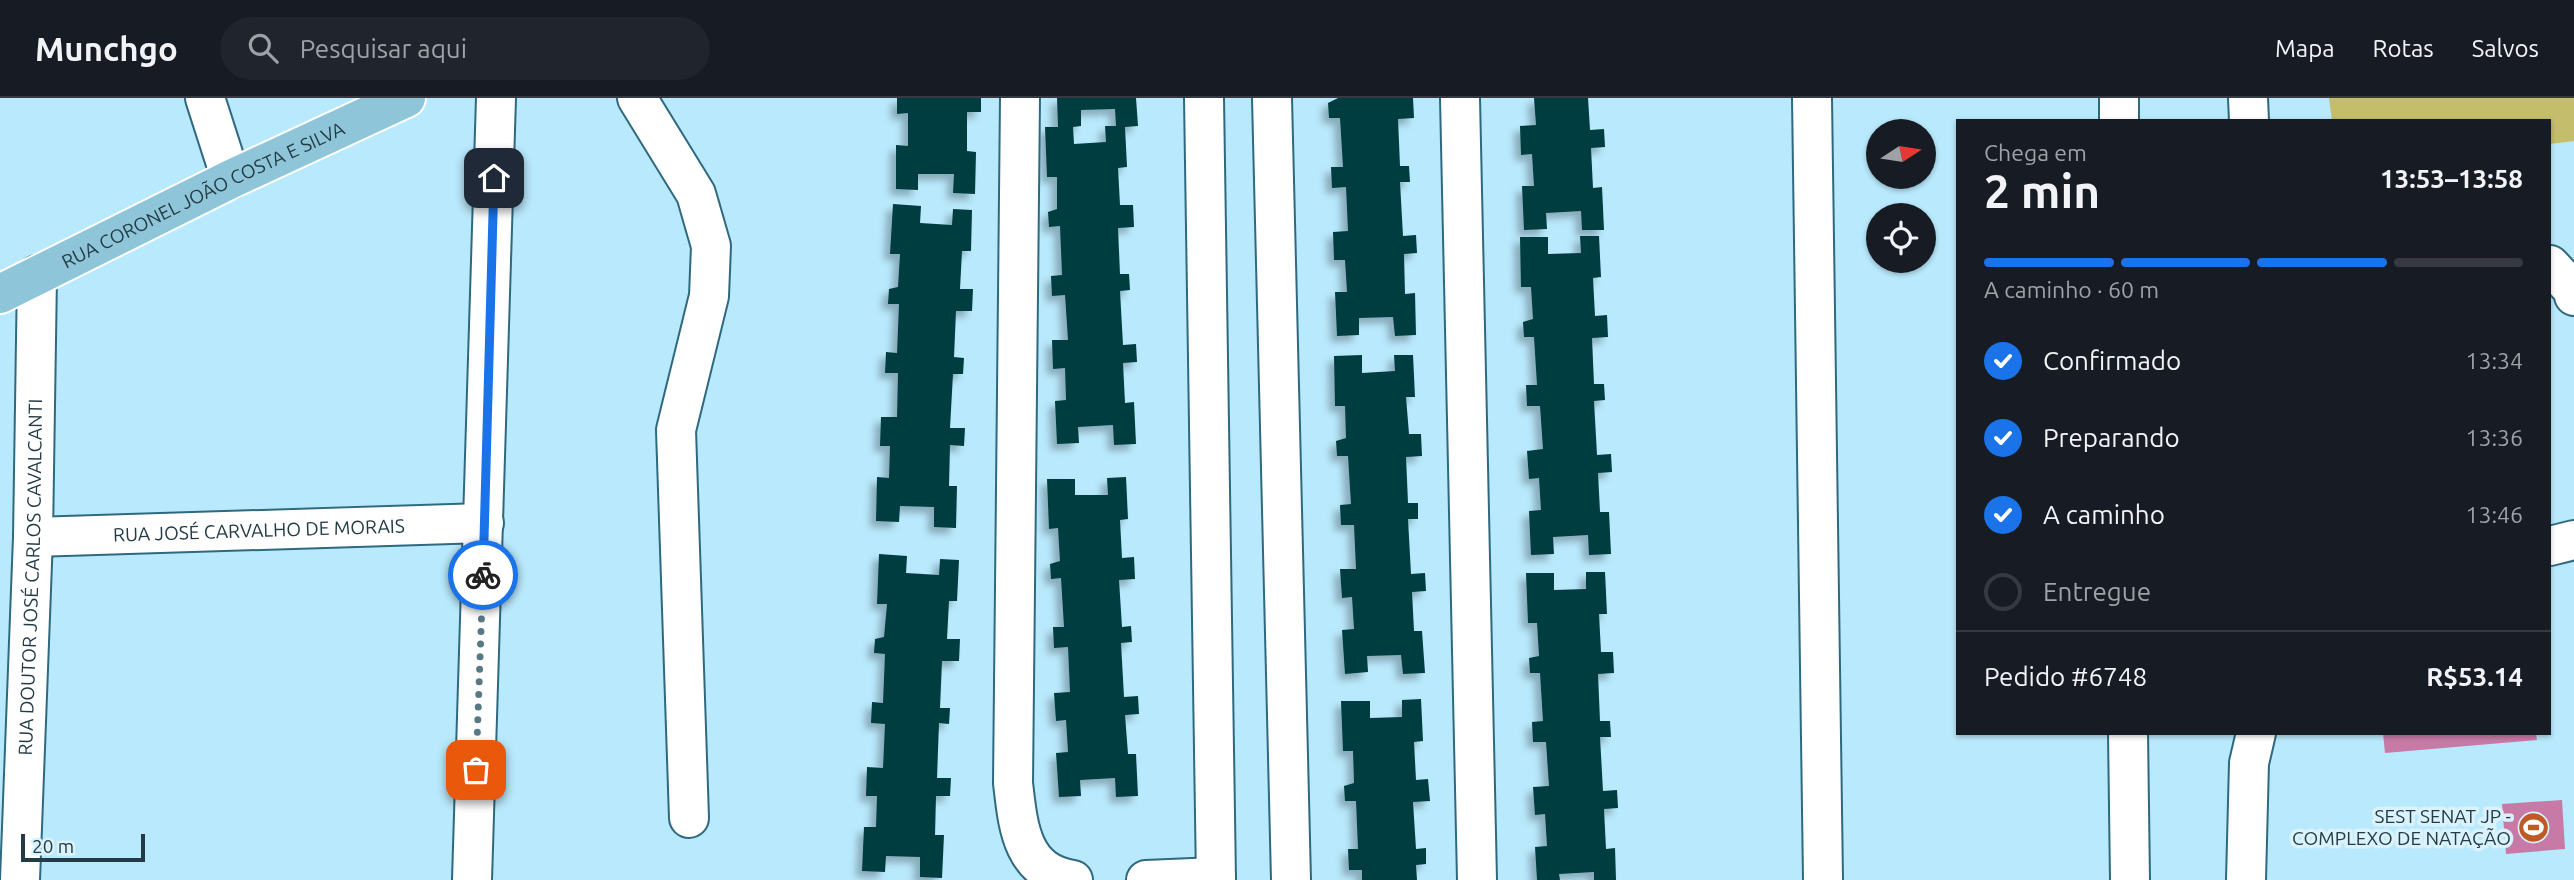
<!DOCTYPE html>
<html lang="pt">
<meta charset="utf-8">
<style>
body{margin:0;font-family:Ubuntu,sans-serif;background:#20242c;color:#f1f3f6;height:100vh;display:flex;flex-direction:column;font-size:26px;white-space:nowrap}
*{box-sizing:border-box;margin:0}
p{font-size:23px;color:#9ea1a6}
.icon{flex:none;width:38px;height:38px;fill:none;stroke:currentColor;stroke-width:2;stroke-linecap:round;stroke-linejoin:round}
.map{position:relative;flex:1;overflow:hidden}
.panel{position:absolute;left:1956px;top:21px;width:595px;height:616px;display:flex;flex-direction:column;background:#171b24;border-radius:0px;box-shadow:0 2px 5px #0004}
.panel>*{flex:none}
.needle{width:46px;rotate:78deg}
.tools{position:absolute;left:1866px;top:21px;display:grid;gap:14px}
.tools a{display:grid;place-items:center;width:70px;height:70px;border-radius:50%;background:#171b24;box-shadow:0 2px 5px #0004;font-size:35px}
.scale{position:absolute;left:21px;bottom:18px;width:124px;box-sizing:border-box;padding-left:7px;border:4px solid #233b45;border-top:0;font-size:19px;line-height:24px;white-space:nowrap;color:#233b45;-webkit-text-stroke:5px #daf2fb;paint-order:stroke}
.pin{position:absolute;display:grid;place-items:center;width:60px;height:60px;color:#fff;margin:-30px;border-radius:14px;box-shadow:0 4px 10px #0006}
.courier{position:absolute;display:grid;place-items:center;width:70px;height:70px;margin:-35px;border:5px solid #1a73e8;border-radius:50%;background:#fff;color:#222;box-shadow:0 2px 9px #0007}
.summary em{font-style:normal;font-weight:600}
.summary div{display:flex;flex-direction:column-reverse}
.summary{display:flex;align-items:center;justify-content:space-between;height:119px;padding:0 28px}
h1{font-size:46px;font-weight:600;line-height:52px}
.bar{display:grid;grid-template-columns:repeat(4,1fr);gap:10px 7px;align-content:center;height:84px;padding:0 28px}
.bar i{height:9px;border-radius:5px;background:#363941}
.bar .active{background:#1a73e8}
.bar p{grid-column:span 4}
.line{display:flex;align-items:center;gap:18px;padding:0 28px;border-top:2px solid #363941}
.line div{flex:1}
ol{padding:0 28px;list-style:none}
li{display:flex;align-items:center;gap:21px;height:77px}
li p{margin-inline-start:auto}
li .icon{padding:7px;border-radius:50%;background:#1a73e8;color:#fff;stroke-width:4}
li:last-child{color:#9ea1a6}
li i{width:38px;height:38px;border:4px solid #363941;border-radius:50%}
header{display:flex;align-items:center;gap:42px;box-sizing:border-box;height:98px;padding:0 35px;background:#171b24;border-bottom:2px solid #363941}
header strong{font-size:33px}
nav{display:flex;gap:38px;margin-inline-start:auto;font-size:24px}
.search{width:490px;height:63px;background:#20242c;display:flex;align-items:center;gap:18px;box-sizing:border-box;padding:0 24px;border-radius:38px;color:#9ea1a6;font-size:26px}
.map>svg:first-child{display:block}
.green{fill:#c3bd6c}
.water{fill:#c87aa7}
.building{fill:#003c41;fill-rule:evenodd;filter:url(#shadow)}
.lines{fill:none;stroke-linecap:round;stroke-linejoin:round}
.minor-casing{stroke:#2f697f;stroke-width:42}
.major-casing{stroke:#fff;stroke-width:42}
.minor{stroke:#fff;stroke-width:38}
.major{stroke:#8fc5d9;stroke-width:38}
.done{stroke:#587885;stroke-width:7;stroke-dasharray:0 12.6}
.route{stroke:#1a73e8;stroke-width:9}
.labels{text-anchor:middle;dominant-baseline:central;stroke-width:7;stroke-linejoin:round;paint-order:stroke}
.street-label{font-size:19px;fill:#233b45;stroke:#daf2fb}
.poi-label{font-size:19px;fill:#233b45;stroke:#daf2fb;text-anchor:end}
</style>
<header>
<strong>Munchgo</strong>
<div class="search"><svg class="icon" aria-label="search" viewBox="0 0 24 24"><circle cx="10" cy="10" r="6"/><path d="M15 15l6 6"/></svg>Pesquisar aqui</div>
<nav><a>Mapa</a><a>Rotas</a><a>Salvos</a></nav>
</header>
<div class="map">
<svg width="2574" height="782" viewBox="0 0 2574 782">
<defs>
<filter id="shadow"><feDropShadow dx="-6" dy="6" stdDeviation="3.5" flood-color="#0004"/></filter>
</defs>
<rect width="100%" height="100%" fill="#b9e9fc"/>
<!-- green -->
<path class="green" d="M2329 0H2574V43L2550 46V23H2332Z"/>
<!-- water -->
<path class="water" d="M2383 635H2536L2537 642 2385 655Z
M2562 702 2565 751 2506 756 2502 706Z"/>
<!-- building -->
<path class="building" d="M897 0H981V14H967V53L976 54 975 96 953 95 954 76H918V92L896 91V47L908 48V15L897 16Z
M1057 0H1136L1138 28 1125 29 1127 69 1118 70 1120 107H1133L1134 129 1118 130 1120 176H1129L1130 192 1120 193 1123 247 1136 246 1137 264 1123 265 1125 305 1134 304 1136 346 1114 347 1113 327 1078 329 1079 345 1057 346 1055 303 1066 302 1065 270 1053 271 1052 242H1068L1065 197 1052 198 1051 178 1062 177 1060 128 1049 129 1048 114 1057 111V79H1047L1045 29H1058ZM1115 11 1116 28H1105L1106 44 1074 46 1073 29 1081 28V12Z
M1338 0H1413L1414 20 1398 21 1400 68H1409L1410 84H1400L1403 138 1416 137 1417 155 1404 156 1405 196 1415 195 1416 237 1395 238 1393 219 1359 220V237L1337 238 1335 194H1347L1345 162H1334L1333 134 1348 133 1346 89 1332 90 1331 69H1343L1340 20H1329L1328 5Z
M1534 0H1588L1590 32 1604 31 1605 49 1591 50 1593 90 1602 89 1604 132H1582L1581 113 1546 115 1547 131 1524 132 1522 88H1534L1532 56 1521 57 1520 28 1536 27Z
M893 106 921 108 920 125 952 127 953 111 972 112 971 153H962L960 191H973L972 213H956L954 259 964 260 963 276H953L950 330H965L964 348 950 347 949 388H957L956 430 934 429V409L900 408 899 424 876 423 877 379 889 380 890 348H880L881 319H897L898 275H885L886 254 897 255 899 206H888L889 191 898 189 900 156H890Z
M1580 138H1599L1601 179 1593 180 1595 218 1607 217 1608 239 1592 240 1594 286H1604L1605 302 1594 303 1597 357 1611 356 1612 374 1598 375 1600 414H1609L1611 456 1589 457 1588 437 1553 439 1554 456 1531 457 1529 413 1541 412 1539 380 1529 381 1527 353 1543 351 1540 308H1527L1526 287H1537L1534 239H1524L1523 224 1533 221 1531 189H1521L1520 139H1548V156L1581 155Z
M1362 257V275L1395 273 1394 257H1413L1415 299H1406L1409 336H1421L1422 358 1406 359 1408 405H1418V421H1408L1411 476 1425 475 1426 493 1412 494 1414 533H1422L1425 575 1403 576 1401 557 1367 558 1368 574 1345 576 1342 532 1354 531 1352 499 1342 500 1340 471H1356L1354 427H1341L1340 407 1351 406 1348 358H1337L1336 343 1346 340 1345 308H1335L1334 258Z
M1126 379 1128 421 1120 422 1122 460 1134 459 1135 481 1119 482 1122 529 1131 528 1132 544 1121 545 1124 599 1138 598 1139 616 1125 617 1128 656H1136L1138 698 1116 699 1115 680 1080 682 1081 698 1059 699 1056 655 1068 654 1066 622 1056 623 1054 595 1070 594 1068 549 1054 550 1053 529H1064L1061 480 1051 481 1050 466 1060 463 1058 430 1049 431 1047 381H1075V397H1108L1107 380Z
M879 456 907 458 906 475 939 477 940 461 959 462 957 503H949L947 541H960L959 563H942L940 610H950L949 626 939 625 937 680H951L950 698H936L935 737H944L942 780 920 779V759L886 758 885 774 862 773 864 729H876L877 698H866L867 669 883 670 885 626 871 625 872 604 883 605 885 556 874 555 875 541 884 539 887 506H877Z
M1586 474H1605L1607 516H1599L1601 554H1613L1614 575 1598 576 1600 623H1610L1611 639H1600L1603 693 1617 692 1618 710 1604 711 1606 751 1615 750 1616 782H1594V774L1559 776 1560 782H1537L1535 749 1547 748 1545 716 1535 717 1533 689 1549 688 1546 644H1533L1532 624 1543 623 1540 575H1530L1529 560 1539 558 1537 525H1528L1526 475H1554V492L1586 491Z
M1421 601 1423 643 1414 644 1416 682 1428 681 1430 703 1413 704 1416 751 1426 750V766L1416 767 1417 782H1362V772H1349L1348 751H1358L1356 703H1345L1344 688 1354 685 1353 653H1343L1341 603H1370V620L1402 619V602Z"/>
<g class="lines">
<defs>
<g id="minor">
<path d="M205 0 231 81"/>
<path d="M637 0 696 96 711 148 709 198 676 332 689 720"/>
<path d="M1020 0 1013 685C1018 728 1021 774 1073 782"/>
<path d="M1204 0 1216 782"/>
<path d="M1272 0 1291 782"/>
<path d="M1460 0 1477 782"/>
<path d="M1812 0 1823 782"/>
<path d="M2119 0V23"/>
<path d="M2248 0 2249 23"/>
<path d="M2550 167 2573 192 2574 198"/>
<path id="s1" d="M33 439 484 425"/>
<path d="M2550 448 2574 442"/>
<path d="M2128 635 2130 782"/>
<path id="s2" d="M20 782 33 439 37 177"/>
<path d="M472 782 496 0"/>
<path d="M1146 782 1216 779"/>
<path d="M2246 782 2249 665 2256 635"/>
</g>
<g id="major">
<path id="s3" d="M0 196 231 81 406 0"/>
</g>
</defs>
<!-- minor casing -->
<use href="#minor" class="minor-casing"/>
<!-- major casing -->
<use href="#major" class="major-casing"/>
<!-- minor -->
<use href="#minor" class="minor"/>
<!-- major -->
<use href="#major" class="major"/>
</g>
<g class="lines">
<!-- done -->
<path class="done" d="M476 672 483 477"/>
<!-- route -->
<path class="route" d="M483 477 494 80"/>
</g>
<!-- icons -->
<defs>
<symbol id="stadium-disc" viewBox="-11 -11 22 22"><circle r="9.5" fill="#bf5a27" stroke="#daf2fb"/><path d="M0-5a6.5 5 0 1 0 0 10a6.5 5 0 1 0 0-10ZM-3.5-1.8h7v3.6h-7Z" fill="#fff"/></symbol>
</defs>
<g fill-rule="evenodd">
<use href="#stadium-disc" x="2516" y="712" width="35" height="35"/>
</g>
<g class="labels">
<!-- street labels -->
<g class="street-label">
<text stroke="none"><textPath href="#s3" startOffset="226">RUA CORONEL JOÃO COSTA E SILVA</textPath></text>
<text stroke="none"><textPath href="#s1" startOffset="226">RUA JOSÉ CARVALHO DE MORAIS</textPath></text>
<text stroke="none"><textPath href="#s2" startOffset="303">RUA DOUTOR JOSÉ CARLOS CAVALCANTI</textPath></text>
</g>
<!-- poi labels -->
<g class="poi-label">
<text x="2511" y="718">SEST SENAT JP -<tspan x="2511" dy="22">COMPLEXO DE NATAÇÃO</tspan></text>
</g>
</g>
</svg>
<div class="tools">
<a><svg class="needle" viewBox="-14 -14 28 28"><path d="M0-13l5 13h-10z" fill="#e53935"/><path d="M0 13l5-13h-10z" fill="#9ea1a6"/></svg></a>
<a><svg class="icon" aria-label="locate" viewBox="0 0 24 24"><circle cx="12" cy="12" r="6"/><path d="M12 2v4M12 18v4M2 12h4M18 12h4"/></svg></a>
</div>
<div class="scale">20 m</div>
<div class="pin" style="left:476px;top:672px;background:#ea580c"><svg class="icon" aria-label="bag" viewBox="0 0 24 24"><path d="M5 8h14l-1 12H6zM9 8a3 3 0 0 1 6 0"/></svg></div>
<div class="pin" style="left:494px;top:80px;background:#1f2937"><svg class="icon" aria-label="home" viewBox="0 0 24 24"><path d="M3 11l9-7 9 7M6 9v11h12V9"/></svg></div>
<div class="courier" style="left:483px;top:477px"><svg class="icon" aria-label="bike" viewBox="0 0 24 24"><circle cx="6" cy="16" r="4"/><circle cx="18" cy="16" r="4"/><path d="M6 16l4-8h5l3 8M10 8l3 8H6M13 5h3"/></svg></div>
<section class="panel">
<div class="summary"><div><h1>2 min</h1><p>Chega em</p></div><em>13:53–13:58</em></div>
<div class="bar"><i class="active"></i><i class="active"></i><i class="active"></i><i></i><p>A caminho · 60 m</p></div>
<ol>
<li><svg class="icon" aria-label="check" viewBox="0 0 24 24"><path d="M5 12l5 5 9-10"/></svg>Confirmado<p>13:34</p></li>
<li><svg class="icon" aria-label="check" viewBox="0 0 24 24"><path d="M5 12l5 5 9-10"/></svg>Preparando<p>13:36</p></li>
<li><svg class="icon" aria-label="check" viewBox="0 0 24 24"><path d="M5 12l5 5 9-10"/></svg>A caminho<p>13:46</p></li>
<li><i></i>Entregue</li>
</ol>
<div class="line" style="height:91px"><div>Pedido #6748</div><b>R$53.14</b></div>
</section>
</div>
